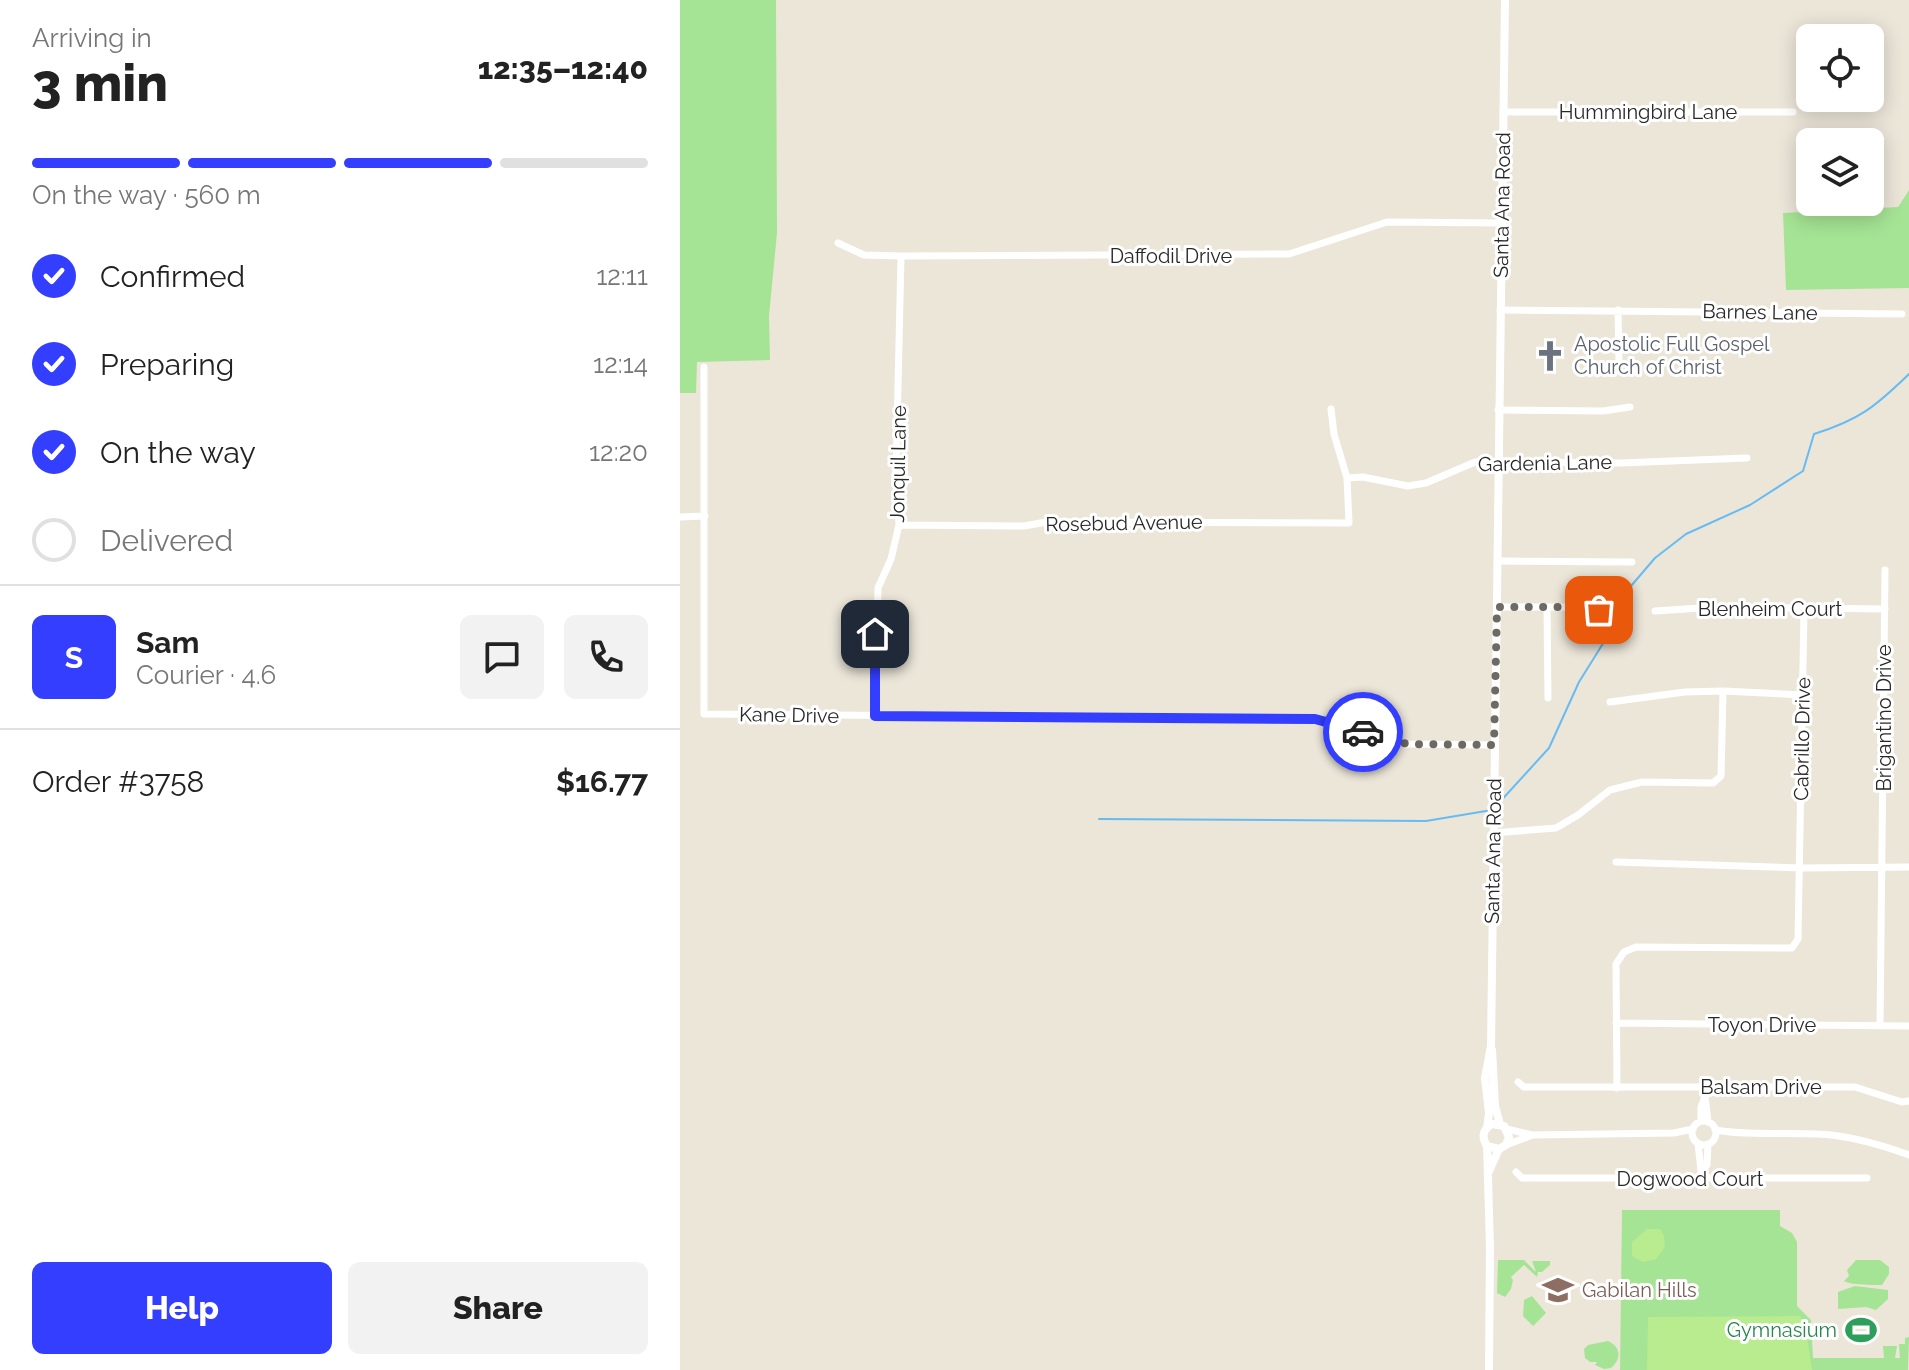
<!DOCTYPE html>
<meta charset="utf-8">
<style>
body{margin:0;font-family:Raleway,sans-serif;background:#f2f2f2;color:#222;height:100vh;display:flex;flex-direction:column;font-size:30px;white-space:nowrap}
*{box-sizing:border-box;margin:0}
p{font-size:26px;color:#767676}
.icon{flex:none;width:44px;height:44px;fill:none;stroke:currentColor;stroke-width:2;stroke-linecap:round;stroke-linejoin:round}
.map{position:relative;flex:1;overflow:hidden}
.sheet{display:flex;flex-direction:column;background:#fff;width:680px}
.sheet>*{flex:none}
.tools{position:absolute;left:1116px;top:24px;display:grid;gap:16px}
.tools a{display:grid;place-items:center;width:88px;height:88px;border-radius:12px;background:#fff;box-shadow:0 4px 20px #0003;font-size:40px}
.pin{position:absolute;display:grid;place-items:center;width:68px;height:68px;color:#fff;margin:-34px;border-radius:16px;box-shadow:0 4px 12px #0006}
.courier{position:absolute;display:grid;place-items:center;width:80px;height:80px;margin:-40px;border:6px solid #333eff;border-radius:50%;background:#fff;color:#222;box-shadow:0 2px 10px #0007}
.overview em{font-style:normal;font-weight:800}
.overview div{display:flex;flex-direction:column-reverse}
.overview{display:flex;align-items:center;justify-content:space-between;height:136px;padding:0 32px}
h1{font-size:52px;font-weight:800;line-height:60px}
.bar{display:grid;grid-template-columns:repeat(4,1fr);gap:12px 8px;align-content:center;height:96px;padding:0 32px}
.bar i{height:10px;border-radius:6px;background:#e0e0e0}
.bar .active{background:#333eff}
.bar p{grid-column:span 4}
.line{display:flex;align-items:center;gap:20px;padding:0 32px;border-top:2px solid #e0e0e0}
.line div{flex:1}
.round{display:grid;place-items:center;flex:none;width:84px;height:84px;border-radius:12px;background:#f2f2f2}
ol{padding:0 32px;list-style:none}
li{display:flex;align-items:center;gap:24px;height:88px}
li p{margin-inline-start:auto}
li .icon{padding:8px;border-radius:50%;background:#333eff;color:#fff;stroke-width:4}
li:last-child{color:#767676}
li i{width:44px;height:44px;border:4px solid #e0e0e0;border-radius:50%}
.action{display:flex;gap:16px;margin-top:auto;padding:16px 32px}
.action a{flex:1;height:92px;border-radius:12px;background:#333eff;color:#fff;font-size:32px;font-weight:800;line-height:92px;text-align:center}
.action a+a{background:#f2f2f2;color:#222}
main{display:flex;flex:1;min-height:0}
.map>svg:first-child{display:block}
.grass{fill:#a5e494}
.pitch{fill:#b8ec8f}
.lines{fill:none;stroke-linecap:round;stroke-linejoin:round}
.stream{stroke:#68bbf2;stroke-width:2}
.minor{stroke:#fff;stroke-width:7}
.tertiary{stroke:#fff;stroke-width:8}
.done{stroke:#6d6a66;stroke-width:8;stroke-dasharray:0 14.4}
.route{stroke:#333eff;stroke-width:10}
.labels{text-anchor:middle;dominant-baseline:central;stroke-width:6;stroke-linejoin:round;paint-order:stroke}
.street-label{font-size:20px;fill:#282828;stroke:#fff}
.worship-label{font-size:20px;fill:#5b616d;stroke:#fff;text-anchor:start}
.education-label{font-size:20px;fill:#785e54;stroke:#fff;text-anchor:start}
.leisure-label{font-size:20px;fill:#27864d;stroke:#fff;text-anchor:end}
</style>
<main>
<section class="sheet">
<div class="overview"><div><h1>3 min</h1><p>Arriving in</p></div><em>12:35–12:40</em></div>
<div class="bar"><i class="active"></i><i class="active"></i><i class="active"></i><i></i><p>On the way · 560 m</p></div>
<ol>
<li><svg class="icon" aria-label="check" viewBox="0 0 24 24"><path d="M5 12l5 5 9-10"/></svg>Confirmed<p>12:11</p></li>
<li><svg class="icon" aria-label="check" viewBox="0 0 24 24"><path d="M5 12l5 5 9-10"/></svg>Preparing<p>12:14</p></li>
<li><svg class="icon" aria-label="check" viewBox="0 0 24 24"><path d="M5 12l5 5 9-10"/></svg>On the way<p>12:20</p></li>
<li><i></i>Delivered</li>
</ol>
<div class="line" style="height:144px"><b class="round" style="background:#333eff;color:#fff">S</b><div><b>Sam</b><p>Courier · 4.6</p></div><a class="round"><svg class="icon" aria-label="chat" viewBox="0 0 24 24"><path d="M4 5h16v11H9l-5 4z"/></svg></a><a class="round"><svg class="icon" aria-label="phone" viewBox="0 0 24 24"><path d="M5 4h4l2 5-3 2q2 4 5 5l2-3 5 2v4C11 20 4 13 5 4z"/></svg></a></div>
<div class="line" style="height:104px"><div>Order #3758</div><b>$16.77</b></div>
<div class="action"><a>Help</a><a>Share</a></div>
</section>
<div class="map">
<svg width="1229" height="1370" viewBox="0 0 1229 1370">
<rect width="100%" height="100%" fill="#ece6d9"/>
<!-- grass -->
<path class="grass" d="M0 0H96L97 233 89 316 90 360 17 362 16 393H0Z
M1229 190V288L1106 290 1103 213 1218 207Z
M942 1210H1100V1226L1112 1233 1117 1242V1306L1131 1320 1133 1358H1204L1203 1346H1217L1215 1358H1220L1219 1344H1225V1338L1229 1337 1228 1370H940Z
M818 1260H844L856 1272 852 1261H870V1265L862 1272H858L857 1277 844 1265 831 1277 833 1280 831 1289 825 1297 817 1293Z
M1176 1260H1200L1209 1267V1274L1202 1285C1194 1285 1169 1285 1164 1281L1169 1276 1167 1270Z
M1175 1286 1208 1290V1299L1196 1310 1186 1307 1158 1309V1292Z
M852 1296 866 1313 853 1326 843 1316 844 1300Z
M928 1341C941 1347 942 1359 931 1368L924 1369 915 1365 917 1362H910L905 1358 904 1349 908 1345Z"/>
<!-- pitch -->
<path class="pitch" d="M967 1229H980L984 1236 985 1247 976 1259 963 1262 952 1256V1242Z
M1120 1316 1126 1330 1132 1370H967L968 1317Z"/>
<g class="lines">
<!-- stream -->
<path class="stream" d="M817 805 869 748 899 682 942 613 951 586 975 558 1006 534 1070 505 1123 471 1134 434C1179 420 1195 407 1229 374
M419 819 746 821 812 810"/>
<!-- minor -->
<path class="minor" d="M823 112H1113
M158 243 184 255 221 256 609 254 707 222 821 223
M820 310 1222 314
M938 310 939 361
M24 367V714L635 719 727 744 814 745
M818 410 923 411 950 407
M667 478 683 477 728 486 746 483 795 462 941 463 1067 458
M0 517 25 516
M219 525 344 526 366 522 669 523 667 478 654 434 651 409
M818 561 952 562
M817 607H893L919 610
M867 608 868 698
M975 611 1036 607 1205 609
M930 702 1005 692 1043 691 1123 695
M195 716 198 588 211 559 219 525 216 474 221 256
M813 833 876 828 898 815 930 790 962 782 1033 783 1041 776 1043 691
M936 862 1121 868 1229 867
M936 1023 1229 1026
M1200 1026 1205 570
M838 1082 844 1087H1175L1222 1102 1229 1101
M1024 1087 1028 1122
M937 1088 936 964 944 952 956 947 1112 948 1118 939 1124 610
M1021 1121V1107L1024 1099
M1012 1133a12 12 0 1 1 24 0a12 12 0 1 1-24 0Z
M827 1129 852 1135 994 1133 1013 1129
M1035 1130C1069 1136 1103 1132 1137 1134 1169 1135 1199 1144 1229 1155
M1018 1143 1022 1180
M826 1145 850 1136
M1022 1170 1027 1165 1028 1144
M836 1172 842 1178H1187"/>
<!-- tertiary -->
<path class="tertiary" d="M812 1050 815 1106 820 1124
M807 1128 809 1113 805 1078 811 1046 825 0
M807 1146 810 1247 809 1370
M809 1171 819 1149 826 1145 829 1137 824 1126 812 1124C803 1129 801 1137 807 1146L819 1149"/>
</g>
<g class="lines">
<!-- done -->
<path class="done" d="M683 732 727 744 814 745 817 607H893L919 610"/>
<!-- route -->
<path class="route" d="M195 634V716L635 719 683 732"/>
</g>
<!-- icons -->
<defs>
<symbol id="church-bare" viewBox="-9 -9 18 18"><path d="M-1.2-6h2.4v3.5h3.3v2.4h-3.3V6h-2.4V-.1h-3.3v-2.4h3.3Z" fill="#6b7280" stroke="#fff" stroke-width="2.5" paint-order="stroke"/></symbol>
<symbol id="school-bare" viewBox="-9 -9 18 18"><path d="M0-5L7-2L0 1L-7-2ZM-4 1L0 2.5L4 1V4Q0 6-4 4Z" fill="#8d6e63" stroke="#fff" stroke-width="2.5" paint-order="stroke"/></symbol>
<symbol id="stadium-bare" viewBox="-9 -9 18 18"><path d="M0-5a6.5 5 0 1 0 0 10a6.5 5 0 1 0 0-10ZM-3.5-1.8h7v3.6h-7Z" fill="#2e9e5b" stroke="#fff" stroke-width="2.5" paint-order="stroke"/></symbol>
</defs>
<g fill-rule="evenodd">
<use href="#church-bare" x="848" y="334" width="44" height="44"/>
<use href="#school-bare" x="856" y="1268" width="44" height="44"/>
<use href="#stadium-bare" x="1159" y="1308" width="44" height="44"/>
</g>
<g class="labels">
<!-- street labels -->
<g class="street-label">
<text x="968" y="112">Hummingbird Lane</text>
<text transform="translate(822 205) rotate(-89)">Santa Ana Road</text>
<text x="491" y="256">Daffodil Drive</text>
<text transform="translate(1080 312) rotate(1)">Barnes Lane</text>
<text transform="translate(865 463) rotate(-1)">Gardenia Lane</text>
<text transform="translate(218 464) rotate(-89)">Jonquil Lane</text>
<text transform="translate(444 523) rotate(-1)">Rosebud Avenue</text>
<text x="1090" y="609">Blenheim Court</text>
<text transform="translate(109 715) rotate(1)">Kane Drive</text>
<text transform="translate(1204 718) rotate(-90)">Brigantino Drive</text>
<text transform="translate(1122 739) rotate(-89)">Cabrillo Drive</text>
<text transform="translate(813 851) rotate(-89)">Santa Ana Road</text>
<text x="1082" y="1025">Toyon Drive</text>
<text x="1081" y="1087">Balsam Drive</text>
<text x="1010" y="1179">Dogwood Court</text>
</g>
<!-- worship labels -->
<g class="worship-label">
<text x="894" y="344">Apostolic Full Gospel<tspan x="894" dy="23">Church of Christ</tspan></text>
</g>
<!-- education labels -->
<g class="education-label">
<text x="902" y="1290">Gabilan Hills</text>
</g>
<!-- leisure labels -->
<g class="leisure-label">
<text x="1157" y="1330">Gymnasium</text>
</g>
</g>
</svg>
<div class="tools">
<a><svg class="icon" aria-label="locate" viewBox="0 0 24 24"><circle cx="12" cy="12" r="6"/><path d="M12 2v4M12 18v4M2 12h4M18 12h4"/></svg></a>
<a><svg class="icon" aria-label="layers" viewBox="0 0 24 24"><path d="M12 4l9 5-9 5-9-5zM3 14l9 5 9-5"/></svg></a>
</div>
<div class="pin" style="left:919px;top:610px;background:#ea580c"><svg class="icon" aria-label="bag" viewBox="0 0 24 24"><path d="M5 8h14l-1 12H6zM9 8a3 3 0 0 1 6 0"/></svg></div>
<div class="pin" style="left:195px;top:634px;background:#1f2937"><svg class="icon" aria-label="home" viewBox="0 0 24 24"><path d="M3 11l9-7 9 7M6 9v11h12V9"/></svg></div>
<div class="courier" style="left:683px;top:732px"><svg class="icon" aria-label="car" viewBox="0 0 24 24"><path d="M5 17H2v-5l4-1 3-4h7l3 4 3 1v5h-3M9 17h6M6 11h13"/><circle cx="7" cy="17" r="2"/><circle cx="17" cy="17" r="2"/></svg></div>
</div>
</main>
